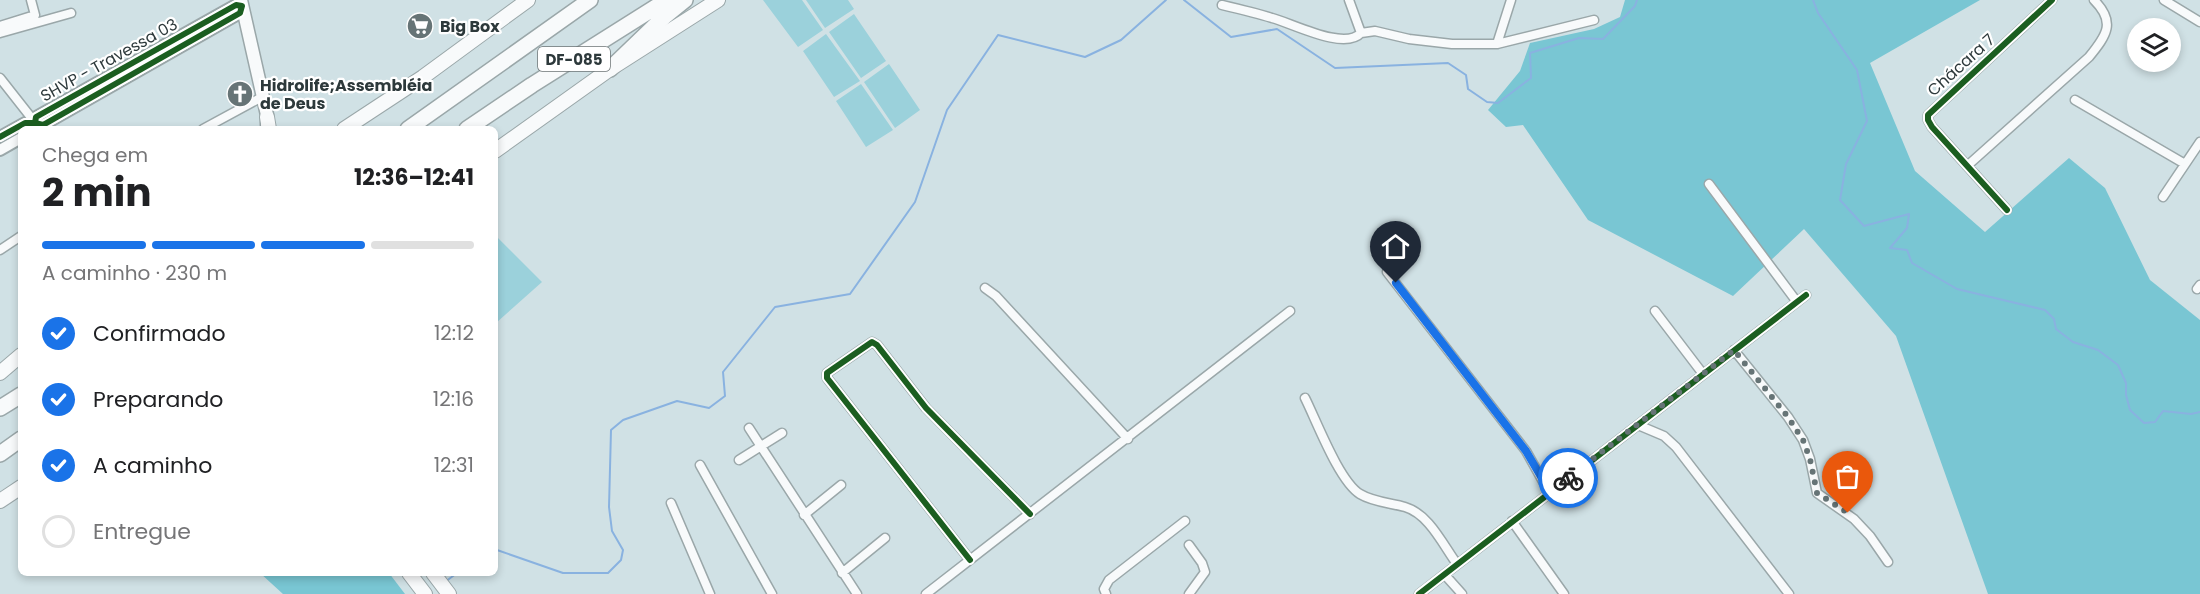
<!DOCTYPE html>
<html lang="pt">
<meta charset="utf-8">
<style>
body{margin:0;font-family:Poppins,sans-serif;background:#f2f2f2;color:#202124;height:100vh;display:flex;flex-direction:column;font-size:22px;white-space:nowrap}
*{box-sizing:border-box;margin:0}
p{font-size:20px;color:#757577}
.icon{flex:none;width:33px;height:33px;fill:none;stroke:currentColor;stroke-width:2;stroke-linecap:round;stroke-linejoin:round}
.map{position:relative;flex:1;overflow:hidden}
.side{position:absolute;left:18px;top:126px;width:480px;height:450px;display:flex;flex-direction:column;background:#fff;border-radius:9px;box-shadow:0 3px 9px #0003}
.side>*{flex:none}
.buttons{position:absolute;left:2127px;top:18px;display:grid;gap:12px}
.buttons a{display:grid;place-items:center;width:54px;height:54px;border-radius:50%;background:#fff;box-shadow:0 3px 9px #0003;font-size:30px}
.pin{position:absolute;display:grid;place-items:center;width:51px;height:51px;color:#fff;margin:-62px -26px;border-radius:50% 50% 50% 0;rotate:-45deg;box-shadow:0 0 6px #0007}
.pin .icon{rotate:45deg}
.courier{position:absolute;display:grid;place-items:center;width:60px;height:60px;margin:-30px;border:4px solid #1a73e8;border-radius:50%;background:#fff;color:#222;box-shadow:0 2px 8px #0007}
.overview em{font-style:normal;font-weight:700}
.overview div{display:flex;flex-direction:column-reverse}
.overview{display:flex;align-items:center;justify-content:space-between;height:102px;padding:0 24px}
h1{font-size:39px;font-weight:700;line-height:45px}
.bar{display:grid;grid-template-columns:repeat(4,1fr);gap:9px 6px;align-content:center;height:72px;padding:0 24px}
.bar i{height:8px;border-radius:4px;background:#e0e0e0}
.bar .active{background:#1a73e8}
.bar p{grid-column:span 4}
ol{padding:0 24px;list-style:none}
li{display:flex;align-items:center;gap:18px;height:66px}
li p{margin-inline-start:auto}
li .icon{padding:6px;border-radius:50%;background:#1a73e8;color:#fff;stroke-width:4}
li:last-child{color:#757577}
li i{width:33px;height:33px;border:3px solid #e0e0e0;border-radius:50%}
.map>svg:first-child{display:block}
.green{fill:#9bd1db}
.forest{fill:#79c6d3}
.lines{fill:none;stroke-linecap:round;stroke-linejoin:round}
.stream{stroke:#89b2e0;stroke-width:2}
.minor-casing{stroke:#9aa7a9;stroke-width:11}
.tertiary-casing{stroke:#9aa7a9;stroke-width:14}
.secondary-casing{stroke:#9aa7a9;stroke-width:15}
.primary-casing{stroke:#9aa7a9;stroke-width:16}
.motorway-casing{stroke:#9aa7a9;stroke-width:18}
.minor{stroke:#f8fafb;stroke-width:8}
.tertiary{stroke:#f8fafb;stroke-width:10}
.secondary{stroke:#f8fafb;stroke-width:12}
.primary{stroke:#f8fafb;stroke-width:14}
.motorway{stroke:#f8fafb;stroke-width:15}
.cycleway-casing{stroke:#fff;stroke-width:10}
.cycleway{stroke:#1b5e20;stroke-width:6}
.done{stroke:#667476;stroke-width:6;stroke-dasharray:0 10.8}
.route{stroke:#1a73e8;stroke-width:8}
.labels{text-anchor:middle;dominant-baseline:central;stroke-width:4.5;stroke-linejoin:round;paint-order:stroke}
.shield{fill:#fff;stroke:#6c7476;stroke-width:1.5}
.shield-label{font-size:15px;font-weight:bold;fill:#2d393b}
.poi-label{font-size:16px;font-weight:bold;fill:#2d393b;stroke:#fff;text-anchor:start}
.street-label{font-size:16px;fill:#2d393b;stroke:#fff}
</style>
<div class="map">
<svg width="2200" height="594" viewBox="0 0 2200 594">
<rect width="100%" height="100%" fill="#d0e1e5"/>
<!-- green -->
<path class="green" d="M763 0H802L823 30 798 47Z
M806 0H848L854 9 825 28Z
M854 14 886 61 861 78 829 32Z
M826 34 860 81 834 97 803 51Z
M889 64 920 110 895 128 864 82Z
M861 84 893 130 866 147 836 101Z
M495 235 542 282 496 323 495 322Z"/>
<!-- forest -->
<path class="forest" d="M1625 0H1980L1870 63 1915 171 1985 232 2069 158 2105 188 2150 280 2200 320V594H1988L1896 336 1804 229 1733 296 1588 220 1523 125 1506 127 1488 110 1520 71 1530 43 1594 29 1620 17Z
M260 573H389L405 594H283Z"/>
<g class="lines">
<!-- stream -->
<path class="stream" d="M1184 0 1231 37 1277 29 1335 68 1448 63 1466 75 1468 89 1487 102 1498 103 1531 78 1530 53 1579 38 1603 39 1635 6 1637 0
M1813 0 1818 13 1857 70 1867 121 1846 164 1840 200 1864 226 1909 214 1907 228 1890 248 1907 250 1912 263 1957 289 2045 310 2054 319 2056 329 2073 342 2098 350 2118 365 2126 383V395L2130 410 2144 423 2155 422 2163 411 2191 414 2200 412
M495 551 497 550 563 573H608L621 560 623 550 612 531 609 507 611 430 623 420 677 401 709 408 725 396 723 372 775 307 850 294 915 202 947 110 998 35 1085 57 1121 40 1166 0
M445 582 457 573"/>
<defs>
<path id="minor" d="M2164 0 2200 22
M1222 5C1239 9 1256 13 1272 18 1292 23 1344 51 1361 33L1349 0
M0 26 35 15 31 0
M0 33 71 13
M1361 33 1375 31 1409 39 1452 44H1497L1594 20
M1497 44 1511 0
M0 78 37 125
M2075 100 2185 164
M203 129 262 97
M1967 166 2089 57C2107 35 2116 22 2094 0
M1709 184 1797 302
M2163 197 2200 142
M2007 210 1932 127 1928 120V115L2052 0
M0 250 21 236
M1387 272 1526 451 1549 492
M985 288 996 296 1128 439
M2197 289 2200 285
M1655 311 1703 374
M1734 350 1788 417 1803 440 1810 459 1817 493 1854 519 1870 536 1888 562
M1305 398C1317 422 1339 481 1360 494 1373 502 1391 503 1405 507 1429 514 1443 545 1457 564
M1638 425 1664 436 1676 447 1789 594
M749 428 857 594
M739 460 782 433
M700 465 772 594
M671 503 710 594
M804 515 841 485
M1512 521 1564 594
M1189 545 1202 563 1205 572 1189 594
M970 560 831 383 827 378V373L872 342 877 345 926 408 1030 514
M842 573 885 538
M1445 575 1462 594
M926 594 1290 311
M1106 594 1104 589 1109 580 1185 521
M1419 594 1806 295"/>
<path id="tertiary" d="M0 137 25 123H35L36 117 236 5 242 6 240 13 43 125 35 123 34 129
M0 150 21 138"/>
<path id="secondary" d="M241 0 267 115V125"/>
<path id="primary" d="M267 117 269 129
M344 129 423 77 528 0
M495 151 610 69 718 0
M0 373 21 355
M0 501 21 487
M409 573 425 594
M433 573 449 594"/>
<path id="motorway" d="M610 69 664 17 685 0
M408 129 590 0
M467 129 532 85 667 0
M0 408 21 395
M0 454 21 439"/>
</defs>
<!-- minor casing -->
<use href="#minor" class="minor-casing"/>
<!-- tertiary casing -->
<use href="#tertiary" class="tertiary-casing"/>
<!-- secondary casing -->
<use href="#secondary" class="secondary-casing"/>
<!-- primary casing -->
<use href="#primary" class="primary-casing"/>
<!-- motorway casing -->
<use href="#motorway" class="motorway-casing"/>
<!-- minor -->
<use href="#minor" class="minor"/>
<!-- tertiary -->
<use href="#tertiary" class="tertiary"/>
<!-- secondary -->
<use href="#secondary" class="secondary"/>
<!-- primary -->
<use href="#primary" class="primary"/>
<!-- motorway -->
<use href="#motorway" class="motorway"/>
<defs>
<path id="cycleway" d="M0 137 25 123H35L36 117 236 5 242 6 240 13 43 125 35 123 34 129
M2007 210 1932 127 1928 120V115L2052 0
M970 560 831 383 827 378V373L872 342 877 345 926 408 1030 514
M1419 594 1806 295"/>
</defs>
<!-- cycleway casing -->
<use href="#cycleway" class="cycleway-casing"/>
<!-- cycleway -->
<use href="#cycleway" class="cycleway"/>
</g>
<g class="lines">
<!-- done -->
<path class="done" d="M1568 478 1734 350 1788 417 1803 440 1810 459 1817 493 1848 513"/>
<!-- route -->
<path class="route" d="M1396 283 1526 451 1550 492 1568 478"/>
</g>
<!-- icons -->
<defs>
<symbol id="supermarket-disc" viewBox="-11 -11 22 22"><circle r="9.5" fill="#667476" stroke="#fff"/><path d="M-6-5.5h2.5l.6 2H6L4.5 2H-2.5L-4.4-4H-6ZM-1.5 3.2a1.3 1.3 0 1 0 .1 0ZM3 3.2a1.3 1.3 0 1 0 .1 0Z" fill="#fff"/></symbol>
<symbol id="church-disc" viewBox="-11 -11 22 22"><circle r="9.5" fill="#667476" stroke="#fff"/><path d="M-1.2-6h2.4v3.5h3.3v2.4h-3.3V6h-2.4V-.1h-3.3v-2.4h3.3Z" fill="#fff"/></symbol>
</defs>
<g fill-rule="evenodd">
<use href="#supermarket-disc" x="405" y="11" width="30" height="30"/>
<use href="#church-disc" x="225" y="79" width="30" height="30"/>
</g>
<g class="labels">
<!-- shield labels -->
<rect class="shield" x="538" y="47" width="72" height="24" rx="4.5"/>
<g class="shield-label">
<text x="574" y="59">DF-085</text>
</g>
<!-- poi labels -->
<g class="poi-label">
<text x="440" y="26">Big Box</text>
<text x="260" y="85">Hidrolife;Assembléia<tspan x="260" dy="18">de Deus</tspan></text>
</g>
<!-- street labels -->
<g class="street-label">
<text transform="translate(109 60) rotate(-29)">SHVP - Travessa 03</text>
<text transform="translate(1961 65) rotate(-42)">Chácara 7</text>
</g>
</g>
</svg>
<div class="buttons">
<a><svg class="icon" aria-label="layers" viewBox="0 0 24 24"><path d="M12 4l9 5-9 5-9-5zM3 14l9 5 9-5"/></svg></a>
</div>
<div class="pin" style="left:1848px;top:513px;background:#ea580c"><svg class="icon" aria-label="bag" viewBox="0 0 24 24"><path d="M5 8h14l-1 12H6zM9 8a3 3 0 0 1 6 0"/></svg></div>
<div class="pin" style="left:1396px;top:283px;background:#1f2937"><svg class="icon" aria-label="home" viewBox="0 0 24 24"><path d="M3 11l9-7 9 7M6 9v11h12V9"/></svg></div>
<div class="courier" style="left:1568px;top:478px"><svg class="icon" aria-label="bike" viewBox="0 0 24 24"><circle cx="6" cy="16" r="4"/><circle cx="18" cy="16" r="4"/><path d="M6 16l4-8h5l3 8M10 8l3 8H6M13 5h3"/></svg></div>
<section class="side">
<div class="overview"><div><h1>2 min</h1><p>Chega em</p></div><em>12:36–12:41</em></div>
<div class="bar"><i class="active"></i><i class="active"></i><i class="active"></i><i></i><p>A caminho · 230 m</p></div>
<ol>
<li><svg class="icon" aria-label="check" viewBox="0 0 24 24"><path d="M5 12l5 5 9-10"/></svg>Confirmado<p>12:12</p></li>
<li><svg class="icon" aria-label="check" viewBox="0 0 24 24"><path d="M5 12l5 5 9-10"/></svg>Preparando<p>12:16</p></li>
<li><svg class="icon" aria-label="check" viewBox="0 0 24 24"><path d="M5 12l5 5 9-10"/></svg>A caminho<p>12:31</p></li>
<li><i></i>Entregue</li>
</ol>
</section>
</div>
